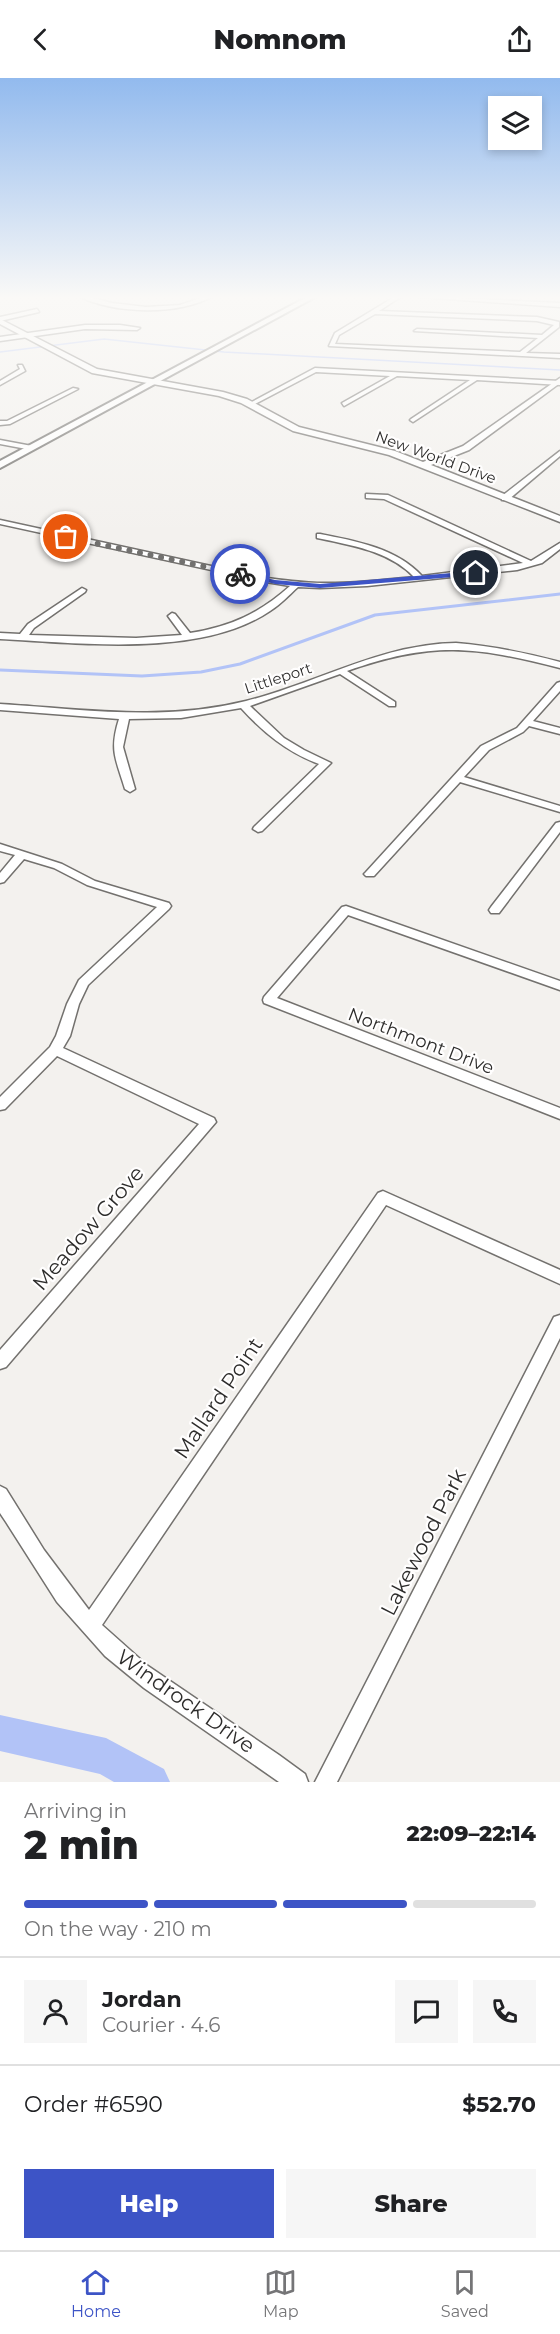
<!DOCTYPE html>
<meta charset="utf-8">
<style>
body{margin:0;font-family:Montserrat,sans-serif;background:#f6f6f6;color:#202124;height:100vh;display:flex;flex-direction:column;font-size:22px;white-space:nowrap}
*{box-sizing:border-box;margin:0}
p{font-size:20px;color:#757577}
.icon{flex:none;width:33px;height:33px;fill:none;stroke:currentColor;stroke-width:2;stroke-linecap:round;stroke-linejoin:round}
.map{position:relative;height:1704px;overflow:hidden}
.sheet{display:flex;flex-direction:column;background:#fff;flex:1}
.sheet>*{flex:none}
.buttons{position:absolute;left:488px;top:18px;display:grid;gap:12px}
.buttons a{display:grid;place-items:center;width:54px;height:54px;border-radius:0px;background:#fff;box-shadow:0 3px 9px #0003;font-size:30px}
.pin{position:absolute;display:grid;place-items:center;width:51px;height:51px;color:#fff;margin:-26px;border:3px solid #fff;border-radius:50%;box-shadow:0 2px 6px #0007}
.courier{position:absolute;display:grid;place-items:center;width:60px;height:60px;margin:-30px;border:4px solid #3d54c6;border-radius:50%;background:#fff;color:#222;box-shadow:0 2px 8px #0007}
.headline em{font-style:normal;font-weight:800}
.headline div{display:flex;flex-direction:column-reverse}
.headline{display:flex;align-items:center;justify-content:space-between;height:102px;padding:0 24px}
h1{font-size:39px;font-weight:800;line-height:45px}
.bar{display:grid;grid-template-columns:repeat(4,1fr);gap:9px 6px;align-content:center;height:72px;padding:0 24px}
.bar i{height:8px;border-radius:4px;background:#e0e0e0}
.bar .on{background:#3d54c6}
.bar p{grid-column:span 4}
.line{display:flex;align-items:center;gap:15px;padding:0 24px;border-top:2px solid #e0e0e0}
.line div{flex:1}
.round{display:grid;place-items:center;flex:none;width:63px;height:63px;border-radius:0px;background:#f6f6f6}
.primary-button{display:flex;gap:12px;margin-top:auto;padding:12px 24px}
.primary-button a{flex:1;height:69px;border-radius:0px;background:#3d54c6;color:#fff;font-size:24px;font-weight:800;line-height:69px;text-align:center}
.primary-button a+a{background:#f6f6f6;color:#202124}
header{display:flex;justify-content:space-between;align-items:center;height:78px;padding:0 24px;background:#fff;font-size:27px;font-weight:800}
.tabs{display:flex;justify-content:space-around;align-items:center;height:84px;border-top:2px solid #e0e0e0;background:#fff;font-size:16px;color:#757577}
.tabs a{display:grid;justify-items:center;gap:3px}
.tabs .on{color:#3d54c6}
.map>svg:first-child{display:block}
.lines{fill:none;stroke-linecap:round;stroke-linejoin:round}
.stream-far1{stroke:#b2c3f7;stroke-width:1.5}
.stream{stroke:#b2c3f7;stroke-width:3}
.river{fill:#b2c3f7;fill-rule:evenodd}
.minor-casing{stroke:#73716e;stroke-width:3}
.tertiary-casing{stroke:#73716e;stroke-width:3}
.secondary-casing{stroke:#73716e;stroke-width:4}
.minor{fill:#fff;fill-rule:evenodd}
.tertiary{fill:#fff;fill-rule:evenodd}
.secondary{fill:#fff;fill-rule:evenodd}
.route{fill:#3d54c6}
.done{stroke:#72716f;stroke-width:6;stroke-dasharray:0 10.8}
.labels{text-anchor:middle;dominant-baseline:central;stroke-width:4.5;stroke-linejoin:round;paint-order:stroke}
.far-street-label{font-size:15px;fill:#2d2c2b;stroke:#fffefe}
.street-label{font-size:18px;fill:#2d2c2b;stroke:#fffefe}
.near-street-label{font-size:21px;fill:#2d2c2b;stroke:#fffefe}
</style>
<header><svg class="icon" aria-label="back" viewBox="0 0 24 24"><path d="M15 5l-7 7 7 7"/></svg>Nomnom<svg class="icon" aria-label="share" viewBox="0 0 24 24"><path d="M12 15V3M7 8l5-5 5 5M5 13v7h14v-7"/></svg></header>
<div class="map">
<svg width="560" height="1704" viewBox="0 0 560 1704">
<rect width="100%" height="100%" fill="#f3f1ee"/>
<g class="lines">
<!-- stream-far1 -->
<path class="stream-far1" d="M0 274 104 261 224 274 560 292"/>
<!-- stream -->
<path class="stream" d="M0 592 142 598 201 594 240 586 375 537 560 516"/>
<!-- river -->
<path class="river" d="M0 1637 106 1660 164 1691 170 1704H114L100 1696 0 1673Z"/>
<defs>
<path id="minor" d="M78 218H85L112 225 146 229 180 227 206 218H213C178 238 114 236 78 218Z
M396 218H402L379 233 537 239 559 244V249L526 275 560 276V280L329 268 335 255ZM375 236 537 243 554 247 542 257 417 251 414 253 538 260 520 274 335 266 339 257Z
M418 218 560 225V229L420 219Z
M37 231 39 234 0 243V239Z
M85 247H120L140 250 137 252 85 251 0 263V259Z
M18 287H22L25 293 0 307V303L20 291Z
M315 290 560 303V307L477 302 413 344 410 342 411 341 470 302 397 298 344 328 342 325 390 298 316 294 253 327 248 326Z
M73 310 78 311 10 346 0 347V343H7Z
M0 362 32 368 35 370 32 372 0 366Z
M560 373V378L508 422H502V418Z
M366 416 388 417 531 483 560 465V471L542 485 517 492 367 508 320 510 298 509C289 517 281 526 270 533 201 580 81 565 0 561V555L20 556 28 546 82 510 86 512 85 514 34 550 29 557 136 560 182 557 168 538 172 535 175 536 190 555C230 549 260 535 290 508L266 504 0 446V442L266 500C284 502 303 505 321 505 352 506 383 502 414 499 390 473 350 467 317 460V456H320C356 463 396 470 422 498L523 485 384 421 366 420Z
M456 565C492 568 526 575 560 584V590C474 568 432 563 347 593L395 624V628H389L340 596 250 628 284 660 304 672 331 685 262 753 258 754 253 751 254 749 319 686C287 674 264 655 241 630L181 640 129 641 123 669 135 711 130 714 125 711C116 681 109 673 119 641L0 632V626C84 631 162 644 246 623 318 605 381 566 456 565Z
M560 604V613L533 643 560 650V656L529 648 523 654 489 672 464 699 560 728V734L460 704 374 798H366L364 796 366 794 481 668 517 650 557 605Z
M560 744V754L499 835H491L489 832 491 829 556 745Z
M0 766 62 786 95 803 169 825 171 828 169 831 88 907 79 926 70 958 63 970 214 1040 216 1044 6 1289 0 1291V1272L199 1046 57 978 5 1031 0 1032V1019L50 969 56 958 67 926 79 902 157 829 87 807 54 790 24 781 4 804 0 805V795L15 777 0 773Z
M346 828 560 903V912L348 837 277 920 560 1030V1041L264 925 263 922 264 919 342 829Z
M383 1113 560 1192V1206L386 1127 102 1547 148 1588 279 1677 305 1696 308 1704H279L144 1610 105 1578 57 1524 6 1444 0 1435V1408L6 1411 44 1472 89 1532 378 1115Z
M560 1237V1260L337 1704H315L554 1239Z"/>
<path id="tertiary" d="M0 241 97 291 223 314 247 321 299 349 395 373 423 384 463 368 560 300V305L469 372 431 387 560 438V444L389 377 293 353 241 325 219 318 92 295 0 246Z"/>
<path id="secondary" d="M309 218H317L0 390V383Z"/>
</defs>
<!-- minor casing -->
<use href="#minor" class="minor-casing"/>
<!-- tertiary casing -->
<use href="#tertiary" class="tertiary-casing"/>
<!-- secondary casing -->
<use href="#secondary" class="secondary-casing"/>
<!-- minor -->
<use href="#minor" class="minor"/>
<!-- tertiary -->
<use href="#tertiary" class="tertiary"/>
<!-- secondary -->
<use href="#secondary" class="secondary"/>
</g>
<!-- sky -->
<linearGradient id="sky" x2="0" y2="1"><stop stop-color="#92baee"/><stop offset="0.48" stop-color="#faf9f7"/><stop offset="1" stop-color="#faf9f7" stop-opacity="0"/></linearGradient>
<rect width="560" height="457" fill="url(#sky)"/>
<!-- route -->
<path class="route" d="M476 493 478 497 320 510 275 506 237 496 240 494 275 502 320 506Z"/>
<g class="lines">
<!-- done -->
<path class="done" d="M66 459 240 496"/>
</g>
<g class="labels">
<!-- far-street labels -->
<g class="far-street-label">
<text transform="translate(436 379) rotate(20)">New World Drive</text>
<text transform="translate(278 600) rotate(-18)">Littleport</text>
</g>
<!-- street labels -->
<g class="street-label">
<text transform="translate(421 963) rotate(21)">Northmont Drive</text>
</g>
<!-- near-street labels -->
<g class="near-street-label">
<text transform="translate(88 1150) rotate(-49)">Meadow Grove</text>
<text transform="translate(218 1320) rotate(-56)">Mallard Point</text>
<text transform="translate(423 1464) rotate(-63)">Lakewood Park</text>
<text transform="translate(186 1623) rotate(35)">Windrock Drive</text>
</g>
</g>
</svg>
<div class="buttons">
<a><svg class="icon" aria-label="layers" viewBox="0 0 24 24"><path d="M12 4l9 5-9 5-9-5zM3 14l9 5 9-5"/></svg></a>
</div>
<div class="pin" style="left:66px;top:459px;background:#ea580c"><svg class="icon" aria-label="bag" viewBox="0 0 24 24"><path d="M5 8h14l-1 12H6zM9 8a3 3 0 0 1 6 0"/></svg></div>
<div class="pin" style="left:476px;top:495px;background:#1f2937"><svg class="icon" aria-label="home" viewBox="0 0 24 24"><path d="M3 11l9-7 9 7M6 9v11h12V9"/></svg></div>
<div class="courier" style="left:240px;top:496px"><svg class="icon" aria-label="bike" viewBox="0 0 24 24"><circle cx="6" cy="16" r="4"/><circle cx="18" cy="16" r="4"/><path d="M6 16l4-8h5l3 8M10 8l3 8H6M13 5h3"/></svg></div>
</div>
<section class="sheet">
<div class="headline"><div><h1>2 min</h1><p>Arriving in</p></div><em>22:09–22:14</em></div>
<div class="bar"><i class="on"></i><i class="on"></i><i class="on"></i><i></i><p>On the way · 210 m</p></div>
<div class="line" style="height:108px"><a class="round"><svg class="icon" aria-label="person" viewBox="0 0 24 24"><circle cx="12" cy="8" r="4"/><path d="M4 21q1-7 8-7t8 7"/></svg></a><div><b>Jordan</b><p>Courier · 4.6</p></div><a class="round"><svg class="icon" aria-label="chat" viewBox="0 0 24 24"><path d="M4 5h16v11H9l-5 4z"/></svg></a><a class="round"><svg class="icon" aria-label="phone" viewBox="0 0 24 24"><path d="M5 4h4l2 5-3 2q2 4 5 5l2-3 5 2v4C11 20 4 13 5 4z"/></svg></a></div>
<div class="line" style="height:78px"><div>Order #6590</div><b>$52.70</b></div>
<div class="primary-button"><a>Help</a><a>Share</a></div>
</section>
<nav class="tabs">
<a class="on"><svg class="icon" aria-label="home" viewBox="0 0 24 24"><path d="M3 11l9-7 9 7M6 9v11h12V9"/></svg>Home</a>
<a><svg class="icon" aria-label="map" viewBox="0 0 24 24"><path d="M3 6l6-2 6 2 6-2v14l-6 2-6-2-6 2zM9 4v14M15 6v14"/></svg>Map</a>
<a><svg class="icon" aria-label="saved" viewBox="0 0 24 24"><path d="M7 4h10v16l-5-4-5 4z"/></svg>Saved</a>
</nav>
